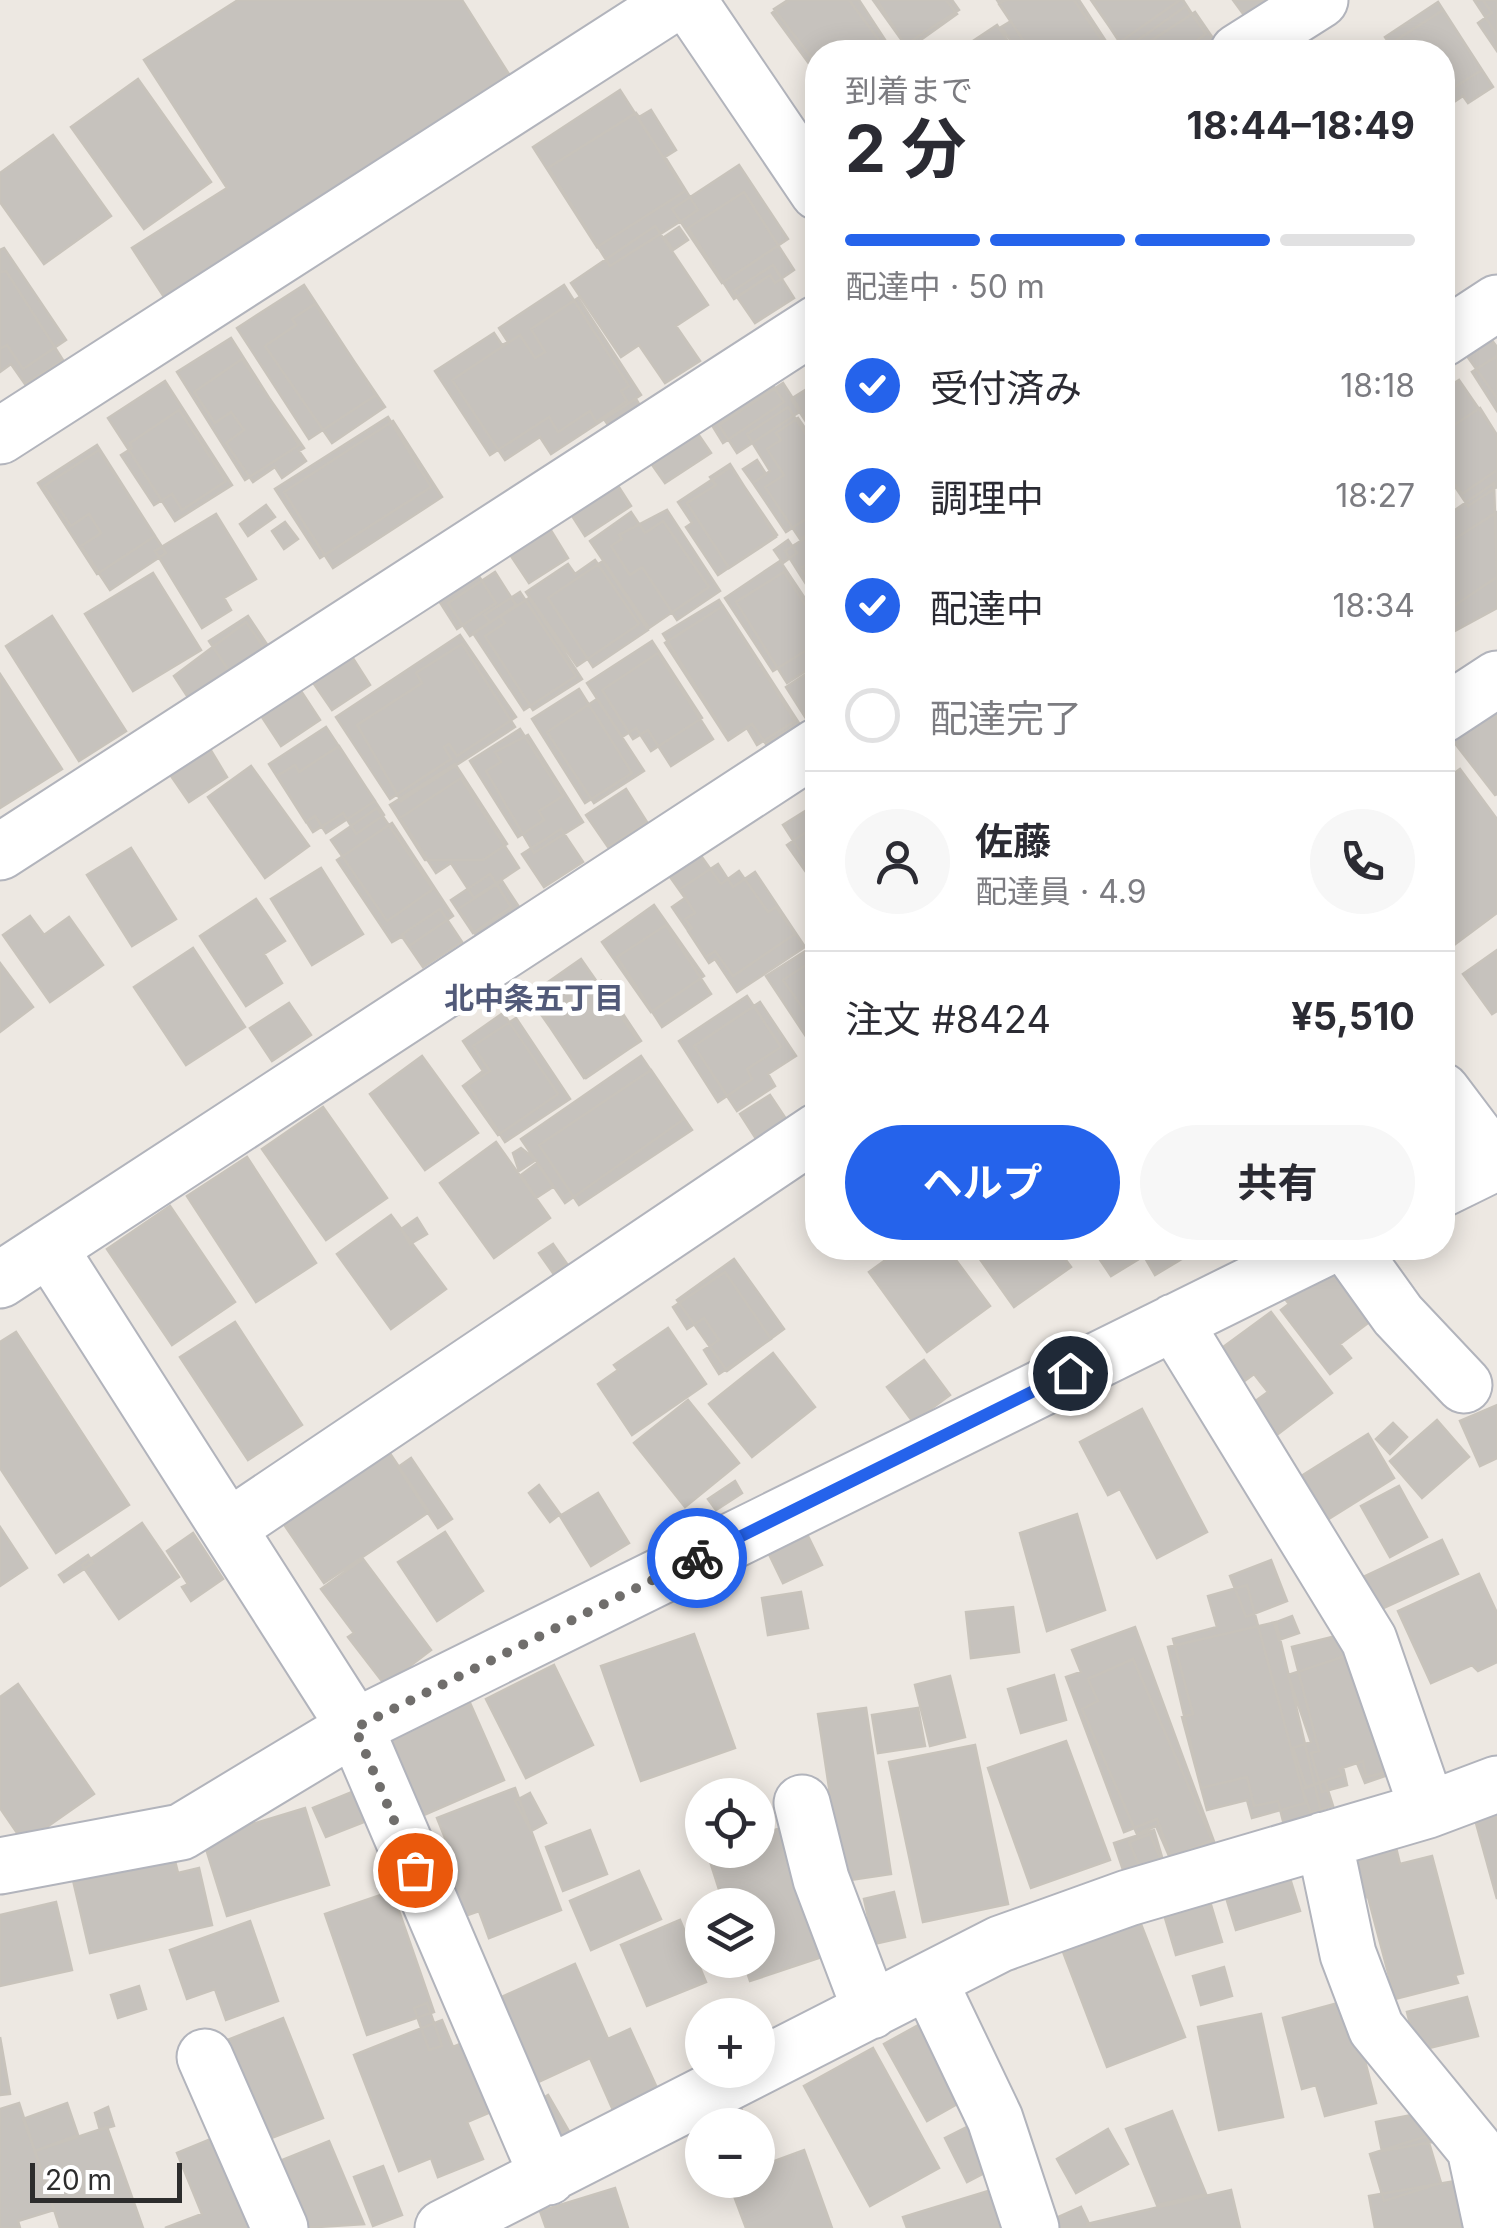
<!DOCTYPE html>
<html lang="ja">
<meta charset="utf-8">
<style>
body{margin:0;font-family:Inter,"Noto Sans JP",sans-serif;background:#f7f7f7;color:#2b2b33;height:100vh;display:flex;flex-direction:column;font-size:38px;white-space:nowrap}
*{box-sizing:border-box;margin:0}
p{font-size:32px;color:#7c7c81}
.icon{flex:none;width:55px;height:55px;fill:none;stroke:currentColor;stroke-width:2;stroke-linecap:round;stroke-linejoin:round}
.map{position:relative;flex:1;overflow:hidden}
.panel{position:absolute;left:805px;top:40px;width:650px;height:1220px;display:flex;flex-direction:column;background:#fff;border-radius:40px;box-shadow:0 5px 25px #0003}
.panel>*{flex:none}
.fabs{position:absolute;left:685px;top:1778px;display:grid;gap:20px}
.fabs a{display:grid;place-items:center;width:90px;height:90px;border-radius:50%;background:#fff;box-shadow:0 5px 25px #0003;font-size:50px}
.scale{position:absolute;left:30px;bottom:25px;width:152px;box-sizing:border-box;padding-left:10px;border:5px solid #2d2d2d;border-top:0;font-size:28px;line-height:35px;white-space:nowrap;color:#2d2d2d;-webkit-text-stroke:8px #fff;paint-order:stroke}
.pin{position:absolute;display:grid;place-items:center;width:85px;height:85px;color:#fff;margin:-42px;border:5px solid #fff;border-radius:50%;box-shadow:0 2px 10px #0007}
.courier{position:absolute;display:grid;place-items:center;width:100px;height:100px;margin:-50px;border:8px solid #2563eb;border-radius:50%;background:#fff;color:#222;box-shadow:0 2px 12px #0007}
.head em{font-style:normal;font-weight:700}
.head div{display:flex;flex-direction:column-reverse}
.head{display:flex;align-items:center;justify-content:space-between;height:170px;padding:0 40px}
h1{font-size:65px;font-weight:700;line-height:75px}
.bar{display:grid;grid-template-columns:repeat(4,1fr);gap:15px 10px;align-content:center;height:120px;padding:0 40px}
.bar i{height:12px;border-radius:8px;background:#e1e1e2}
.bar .on{background:#2563eb}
.bar p{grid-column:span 4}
.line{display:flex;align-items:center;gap:25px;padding:0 40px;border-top:2px solid #e1e1e2}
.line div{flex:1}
.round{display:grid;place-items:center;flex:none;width:105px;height:105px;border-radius:52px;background:#f7f7f7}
ol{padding:0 40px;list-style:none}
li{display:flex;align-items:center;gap:30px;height:110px}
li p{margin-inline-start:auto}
li .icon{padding:10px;border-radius:50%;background:#2563eb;color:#fff;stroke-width:4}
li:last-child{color:#7c7c81}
li i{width:55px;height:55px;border:5px solid #e1e1e2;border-radius:50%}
.primary-button{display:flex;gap:20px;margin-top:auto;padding:20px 40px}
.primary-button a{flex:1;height:115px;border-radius:60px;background:#2563eb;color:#fff;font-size:40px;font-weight:700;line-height:115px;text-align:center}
.primary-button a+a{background:#f7f7f7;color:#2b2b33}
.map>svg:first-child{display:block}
.building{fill:#c6c2bd;stroke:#c8c3bb;stroke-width:2.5}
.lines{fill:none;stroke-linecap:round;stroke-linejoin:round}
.minor-casing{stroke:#b2b4bc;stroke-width:59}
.minor{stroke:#fff;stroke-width:55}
.done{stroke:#706e6c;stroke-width:10;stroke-dasharray:0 18}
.route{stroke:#2563eb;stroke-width:12}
.labels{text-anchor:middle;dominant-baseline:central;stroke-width:10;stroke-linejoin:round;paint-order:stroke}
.neighbourhood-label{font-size:30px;font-weight:bold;fill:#525a79;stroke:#fff}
</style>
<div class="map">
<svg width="1497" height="2228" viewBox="0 0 1497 2228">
<rect width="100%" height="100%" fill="#ede8e2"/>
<!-- building -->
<path class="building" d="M238 0H462L512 79 166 300 132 248 227 188 144 60Z
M788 0H859L893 52H818V66L774 9Z
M789 0H849L882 44 870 52H818V76L772 13Z
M873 0H946L957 14 908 49Z
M877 0H952L959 10 905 45Z
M997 0H1074L1110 52H1019L1001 27 1011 21Z
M1005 0H1079L1113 52H1031L999 4Z
M1091 0H1180L1120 42Z
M1092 0H1183L1192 14 1133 52H1126Z
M1233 0H1266L1244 15Z
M1474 0H1497V35Z
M1483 0H1497V51L1478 23 1492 13Z
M1438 2 1482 70 1442 95V52H1395L1385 37Z
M1186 6 1206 34 1180 52H1147L1138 40Z
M1443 10 1493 87 1468 103 1463 96 1442 110V52H1402L1395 41Z
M1195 12 1215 41 1197 52H1150L1145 45Z
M997 25 1015 52H964L961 49Z
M138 79 211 182 144 229 71 127Z
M620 90 685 191 597 247 533 147Z
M651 110 676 150 665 157 698 210 610 266 548 168 636 113 639 117Z
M53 135 111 216 44 264 0 202V173Z
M739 165 788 239 722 283 672 209Z
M744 192 794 270 775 283 770 275 734 299 688 228Z
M655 226 708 305 676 326 700 361 665 383 639 345 621 357 571 283Z
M679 227 688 240 673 250 664 237Z
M4 248 66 340 23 369 7 345 0 349V250Z
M773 265 794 298 755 323 733 291Z
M6 271 63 360 25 384 11 364 0 372V272Z
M304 285 376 395 309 439 237 328Z
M564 285 629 386 621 391 627 401 596 422 590 411 558 432 549 417 490 455 435 371 494 333 502 345 508 342 499 328Z
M578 298 641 395 551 454 540 437 505 460 452 380 520 335 535 358 545 352 531 329Z
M315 304 385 407 332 443 265 346 296 325 292 319Z
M231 338 299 445 245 480 177 372Z
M1491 339 1497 347V398L1467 356Z
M1497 356V411L1472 372Z
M242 359 304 448 299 451 306 461 282 478 275 467 253 482 226 443 244 430 231 412 215 423 194 392Z
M767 377 784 402 723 443 707 417Z
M1459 380 1497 435V470L1462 494 1442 466V391Z
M165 381 232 485 175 521 108 418Z
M818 382V440L791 399Z
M783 383 801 411 737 453 719 425Z
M636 399 644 412 613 432 604 419Z
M788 407 818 453V511L786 532 753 483 770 471 747 434Z
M1480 408 1497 435V487L1468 506 1442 467V433Z
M179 410 226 481 182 510 172 494 154 505 121 455 132 448 130 443Z
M388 417 431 487 320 558 275 489Z
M798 418 818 447V528L800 539 765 487 784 475 767 449 781 440 776 433Z
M393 421 442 497 333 568 284 492Z
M393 421 442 497 333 568 284 492Z
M694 428 711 453 665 483 648 459Z
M97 445 155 536 97 574 38 483Z
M99 450 166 553 110 590 81 546 101 533 89 514 71 526 44 486Z
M757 460 766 474 753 483 743 469Z
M730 464 776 537 729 568 687 503 716 485 710 477Z
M731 467 777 535 718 575 686 527 692 523 678 502Z
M615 481 631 506 585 536 569 511Z
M1494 483 1497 577 1442 614V519Z
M266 505 275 517 248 536 240 524Z
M667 510 720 591 677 620 642 567 630 575 611 546 622 539 619 535Z
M631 512 645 533 663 521 709 587 649 628 590 541Z
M1497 512V608L1442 638V547Z
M216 514 256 579 224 598 231 610 202 628 155 551Z
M285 522 298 539 284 549 272 531Z
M547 524 568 558 529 583 507 550Z
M818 530V603L785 551Z
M788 540 797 553 783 563 774 550Z
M818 557V592L801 568Z
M595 560 639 624 577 666 526 592 568 564 575 574Z
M603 561 648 630 593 667 548 598Z
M780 561 818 618V643L773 671 725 598Z
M475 570 496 603 457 629 436 596Z
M495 572 516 605 470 636 448 603Z
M784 572 818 625V663L787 683 736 602Z
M153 573 201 650 133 691 85 614Z
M520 592 576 676 524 710 473 633 490 622 484 615Z
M529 598 582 679 533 710 485 636 505 623 500 617Z
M719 600 795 721 757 745 747 728 729 740 663 634Z
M723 606 799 723 766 744 752 724 728 740 665 643Z
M52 616 126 731 79 761 6 646Z
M248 616 270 649 231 674 209 641Z
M246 622 269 655 193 705 174 676Z
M460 635 516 717 457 756 449 744 444 747 451 759 390 799 336 717Z
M652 641 702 718 651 751 636 728 622 737 587 683Z
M462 644 515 727 401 801 357 725 422 683 416 673Z
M349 652 370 685 332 710 310 678Z
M658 653 713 739 671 766 648 730 633 739 602 690Z
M818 666V713L807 720 786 687Z
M0 674 62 769 0 808Z
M299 688 320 720 281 746 260 714Z
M579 689 632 773 585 803 532 719Z
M597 699 644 771 594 803 547 732Z
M1497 701V794L1495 795 1447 733Z
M326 727 375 801 326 833 315 816 306 822 269 764Z
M520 729 563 796 539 811 544 820 518 837 470 761Z
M528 735 583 822 534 853 486 771 501 762 495 752Z
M207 744 227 777 189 802 167 770Z
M339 746 384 815 356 834 343 813 313 832 277 776 295 765 299 772Z
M455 764 507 844 483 860H425L390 805Z
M251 766 309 846 265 878 208 797Z
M1460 769 1497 819V913L1454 945 1442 930V782Z
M461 778 519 868 474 898 451 863 436 873 400 818Z
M626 789 647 822 608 847 586 815Z
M818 803V879L783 825Z
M377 808 433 889 387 921 331 840Z
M392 823 453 916 409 946 403 936 392 942 337 860Z
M818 824V889L787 845Z
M561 829 583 862 544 887 522 854Z
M131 848 176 919 132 946 87 875Z
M699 853 721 884 739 871 768 912 776 907 795 934 733 976 715 951 706 957 672 907 685 898 668 874Z
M718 864 733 887 755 872 805 947 737 992 715 959 709 963 688 931 692 928 685 919 695 913 680 889Z
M321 868 363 934 312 965 271 899Z
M490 874 511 907 473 933 451 900Z
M502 881 521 910 478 938 458 909Z
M256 899 285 941 264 954 282 983 246 1006 200 936Z
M654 905 704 976 651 1012 602 942Z
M440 909 462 942 423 967 401 935Z
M30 916 44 935 69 917 103 965 50 1002 3 935Z
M666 925 711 994 662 1027 617 957Z
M818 943V1040L811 1044 766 976Z
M193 948 245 1027 186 1065 134 987Z
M1497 950V1011L1492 1014 1463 974Z
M818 957V1030L783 980Z
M581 959 639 1042 586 1078 528 996Z
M0 963 33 1007 0 1032Z
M601 981 641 1041 584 1078 544 1018Z
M747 996 781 1047 747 1069 752 1079 718 1102 679 1041Z
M760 1002 796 1056 768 1074 775 1086 737 1111 694 1046Z
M289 1003 311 1035 272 1061 250 1028Z
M503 1013 558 1094 498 1135 463 1086 483 1071 463 1041Z
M516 1018 570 1099 505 1142 468 1085 490 1071 473 1046Z
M422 1056 478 1133 425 1170 370 1094Z
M641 1056 684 1119 565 1203 521 1139Z
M651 1070 692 1130 579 1205 539 1145Z
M770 1095 790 1125 760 1145 740 1114Z
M323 1107 387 1198 326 1240 262 1149Z
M496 1142 550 1218 494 1258 440 1183Z
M521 1148 536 1160 519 1171 513 1153Z
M247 1157 316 1263 256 1302 187 1196Z
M537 1163 553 1187 536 1198 521 1175Z
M170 1206 235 1302 172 1345 107 1249Z
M391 1215 446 1289 391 1329 337 1254Z
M417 1218 427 1234 410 1244 401 1229Z
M553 1244 567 1264 553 1273 539 1253Z
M902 1248H947L990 1306 927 1352 869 1272Z
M972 1248H1057L1071 1267 1014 1307Z
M1092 1248H1200L1155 1275 1144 1256 1111 1276Z
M734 1259 784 1329 727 1371 677 1300Z
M1345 1261 1384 1311 1340 1344 1351 1358 1330 1374 1281 1310 1289 1304 1278 1290 1302 1271 1313 1286Z
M725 1272 771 1339 719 1374 704 1350 719 1340 704 1318 687 1329 673 1307Z
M1271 1312 1332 1393 1278 1434 1254 1402 1268 1392 1254 1374 1239 1385 1215 1353Z
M235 1322 302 1425 248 1460 180 1357Z
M668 1328 706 1384 632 1435 598 1384 618 1370 614 1365Z
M16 1332 129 1505 56 1553 0 1468V1342Z
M773 1353 815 1407 752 1457 709 1404Z
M924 1360 950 1395 913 1422 887 1387Z
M688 1400 739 1463 685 1507 634 1443Z
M1497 1405V1458L1480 1466 1460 1421Z
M1142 1409 1207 1532 1157 1558 1120 1489 1108 1495 1080 1442Z
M1437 1420 1469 1457 1422 1498 1390 1461Z
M1393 1423 1407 1437 1390 1454 1376 1439Z
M1368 1434 1394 1478 1319 1525 1292 1482Z
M389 1452 429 1512 324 1583 283 1523Z
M411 1458 452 1519 438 1528 398 1467Z
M735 1481 742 1493 716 1510 708 1499Z
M539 1485 560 1514 550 1522 529 1493Z
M1399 1486 1427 1537 1390 1557 1361 1506Z
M598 1493 629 1543 591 1566 560 1516Z
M1077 1514 1105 1610 1047 1631 1020 1533Z
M142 1523 179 1577 119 1619 82 1565Z
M0 1527 27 1568 0 1586Z
M445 1532 483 1591 437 1621 398 1562Z
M806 1532 822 1565 783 1583 767 1550Z
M193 1533 223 1579 191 1601 182 1587 188 1584 167 1551Z
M1442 1540 1458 1574 1379 1610 1363 1577Z
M88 1555 93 1563 64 1582 59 1575Z
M363 1559 431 1650 385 1685 348 1637 354 1633 321 1589Z
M1271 1560 1287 1601 1246 1617 1230 1576Z
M1479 1574 1497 1613V1662L1478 1671 1472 1665 1431 1683 1398 1611Z
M1247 1585 1306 1803 1252 1818 1247 1800 1207 1810 1182 1717 1193 1714 1173 1639 1217 1627 1208 1596Z
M801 1592 808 1628 768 1635 762 1598Z
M1013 1607 1019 1652 971 1658 966 1612Z
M1292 1616 1299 1633 1279 1640 1274 1623Z
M1276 1622 1323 1820 1285 1829 1278 1801 1254 1806 1247 1777 1201 1788 1168 1647Z
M1135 1627 1216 1847 1173 1863 1157 1819 1124 1832 1066 1677 1081 1672 1072 1650Z
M1352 1632 1388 1772 1366 1777 1363 1761 1343 1767 1347 1785 1322 1792 1311 1753 1319 1751 1292 1647Z
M694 1634 735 1748 641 1781 601 1666Z
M1363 1650 1405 1769 1365 1783 1357 1763 1339 1769 1342 1775 1306 1787 1293 1748 1311 1742 1288 1675Z
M1133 1659 1212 1840 1170 1858 1156 1826 1137 1834 1082 1709 1098 1701 1088 1679Z
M1133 1659 1212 1840 1170 1858 1156 1826 1137 1834 1082 1709 1098 1701 1088 1679Z
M554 1665 593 1745 526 1778 486 1699Z
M1054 1675 1066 1720 1021 1733 1008 1689Z
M950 1676 965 1737 930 1746 915 1685Z
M18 1684 94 1794 24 1843 0 1808V1697Z
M470 1703 504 1780 410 1821 376 1744Z
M866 1708 891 1874 843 1881 818 1714Z
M918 1708 925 1746 878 1753 872 1715Z
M1066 1741 1110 1860 1031 1888 988 1768Z
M975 1745 1008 1904 923 1922 889 1762Z
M1325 1781 1333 1806 1311 1813 1302 1789Z
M362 1788 374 1818 326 1837 313 1808Z
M515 1788 561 1910 489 1938 479 1911 454 1920 440 1885 459 1873 437 1818Z
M530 1793 546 1823 531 1831 515 1801Z
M305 1808 329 1885 227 1916 203 1839Z
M1497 1810V1899L1474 1816Z
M794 1824 837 1952 750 1981 743 1960H758V1905H724L707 1852 758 1850V1835Z
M590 1830 607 1874 563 1891 546 1847Z
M1154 1830 1164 1864 1125 1876 1114 1843Z
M1392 1831 1400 1864 1432 1856 1463 1973 1455 1975 1458 1983 1395 1999 1368 1897 1361 1898 1346 1842Z
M1150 1834 1162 1863 1142 1872 1129 1842Z
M173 1853 178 1873 199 1868 212 1925 90 1953 72 1876Z
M1285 1862 1300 1911 1236 1930 1221 1881Z
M639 1871 661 1919 591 1950 570 1901Z
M392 1891 434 2012 367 2035 325 1914Z
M894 1892 905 1937 874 1944 864 1899Z
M1209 1898 1222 1942 1176 1955 1163 1911Z
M56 1902 72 1970 0 1986V1915Z
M1137 1914 1185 2037 1107 2067 1060 1944Z
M680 1920 706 1982 647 2006 621 1945Z
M250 1921 278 2001 226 2020 215 1989 187 1999 170 1950Z
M575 1964 608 2039 630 2029 658 2090 613 2110 590 2058 536 2083 497 1999Z
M1224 1967 1232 1996 1201 2005 1193 1976Z
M139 1986 146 2009 118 2018 111 1995Z
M1467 1997 1478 2036 1417 2051 1407 2012Z
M1349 2000 1376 2103 1325 2116 1316 2085 1302 2089 1283 2018Z
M427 2003 442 2046 429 2050 414 2008Z
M1261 2014 1283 2117 1219 2130 1198 2027Z
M283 2018 323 2118 264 2141 225 2041Z
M442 2020 453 2047 465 2042 493 2111 467 2122 483 2159 438 2177 431 2158 399 2171 354 2055Z
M924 2022 966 2099 927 2121 884 2044Z
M0 2037 10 2094 0 2095Z
M873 2048 939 2168 870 2206 804 2086Z
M548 2095 570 2133 553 2144 530 2107Z
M736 2099 750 2125H702V2146L690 2122Z
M19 2103 54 2210 18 2221 20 2228H0V2109Z
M67 2103 78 2135 35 2151 23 2119Z
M108 2107 114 2126 100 2130 95 2113Z
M1172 2111 1206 2194 1157 2205 1126 2129Z
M1427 2112 1433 2142 1382 2151 1376 2122Z
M971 2125 994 2168 967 2182 945 2138Z
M107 2127 143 2228H60L35 2151Z
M1108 2129 1128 2164 1076 2193 1057 2159Z
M1427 2136 1441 2183 1384 2201 1370 2154Z
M216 2137 252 2228H165L202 2214 177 2153Z
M329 2141 364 2224 302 2228 275 2163Z
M804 2150 832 2228H746L728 2180H758V2167Z
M383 2166 402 2215 373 2226 354 2177Z
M1467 2179 1476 2228H1375L1369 2196Z
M1001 2187 1014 2228H907L903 2217Z
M615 2188 628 2228H546L540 2211Z
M1231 2190 1240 2228H1088L1087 2224Z
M1081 2207 1091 2228H1047L1045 2223Z"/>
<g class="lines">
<defs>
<path id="minor" d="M688 0 818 192
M1238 52 1320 0
M1442 339 1497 303
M0 436 678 0
M1442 715 1497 679
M0 852 818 323
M1442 1091 1497 1164
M1442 1189 1497 1162
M49 1248 355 1727 548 2177
M1350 1248 1398 1315 1464 1385
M0 1280 818 746
M1174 1322 1369 1640 1428 1810
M228 1528 818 1131
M802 1803 821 1879 871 2011
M1324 1840 1348 1954 1376 2028 1475 2149 1492 2228
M0 1866 181 1832 355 1727 1325 1248
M929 1981 995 2119 1031 2228
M205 2057 280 2228
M443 2228 1000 1944 1128 1898 1428 1810 1497 1784"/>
</defs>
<!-- minor casing -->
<use href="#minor" class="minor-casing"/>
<!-- minor -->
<use href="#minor" class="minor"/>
</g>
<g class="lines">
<!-- done -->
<path class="done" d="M415 1870 355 1728 697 1558"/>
<!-- route -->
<path class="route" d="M697 1558 1070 1373"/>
</g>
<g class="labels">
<!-- neighbourhood labels -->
<g class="neighbourhood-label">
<text x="534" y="998">北中条五丁目</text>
</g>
</g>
</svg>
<div class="fabs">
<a><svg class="icon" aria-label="locate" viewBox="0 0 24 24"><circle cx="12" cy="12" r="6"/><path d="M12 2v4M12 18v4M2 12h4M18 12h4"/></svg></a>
<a><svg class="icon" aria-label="layers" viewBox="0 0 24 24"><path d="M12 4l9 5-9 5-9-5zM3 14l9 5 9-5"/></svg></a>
<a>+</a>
<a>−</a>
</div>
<div class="scale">20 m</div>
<div class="pin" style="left:415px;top:1870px;background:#ea580c"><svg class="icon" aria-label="bag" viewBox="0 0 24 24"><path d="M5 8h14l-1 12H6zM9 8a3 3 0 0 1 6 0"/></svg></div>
<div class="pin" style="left:1070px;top:1373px;background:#1f2937"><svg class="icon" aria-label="home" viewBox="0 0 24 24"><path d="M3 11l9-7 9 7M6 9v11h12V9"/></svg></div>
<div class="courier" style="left:697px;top:1558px"><svg class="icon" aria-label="bike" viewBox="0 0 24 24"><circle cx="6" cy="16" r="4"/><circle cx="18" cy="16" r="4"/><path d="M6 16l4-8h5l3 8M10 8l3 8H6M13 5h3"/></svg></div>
<section class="panel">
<div class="head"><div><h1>2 分</h1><p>到着まで</p></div><em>18:44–18:49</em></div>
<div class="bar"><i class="on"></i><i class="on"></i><i class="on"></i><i></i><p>配達中 · 50 m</p></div>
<ol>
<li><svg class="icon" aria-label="check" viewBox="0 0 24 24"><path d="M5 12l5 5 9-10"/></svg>受付済み<p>18:18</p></li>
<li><svg class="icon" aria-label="check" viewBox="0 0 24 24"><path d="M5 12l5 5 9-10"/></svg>調理中<p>18:27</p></li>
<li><svg class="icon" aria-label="check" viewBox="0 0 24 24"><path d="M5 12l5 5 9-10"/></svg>配達中<p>18:34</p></li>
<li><i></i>配達完了</li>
</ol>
<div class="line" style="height:180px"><a class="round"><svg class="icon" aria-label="person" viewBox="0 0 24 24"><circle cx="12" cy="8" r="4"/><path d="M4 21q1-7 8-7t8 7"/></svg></a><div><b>佐藤</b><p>配達員 · 4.9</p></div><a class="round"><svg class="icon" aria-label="phone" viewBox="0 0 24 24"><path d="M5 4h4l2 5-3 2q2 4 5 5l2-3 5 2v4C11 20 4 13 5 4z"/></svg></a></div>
<div class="line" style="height:130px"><div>注文 #8424</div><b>¥5,510</b></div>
<div class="primary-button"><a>ヘルプ</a><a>共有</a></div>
</section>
</div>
